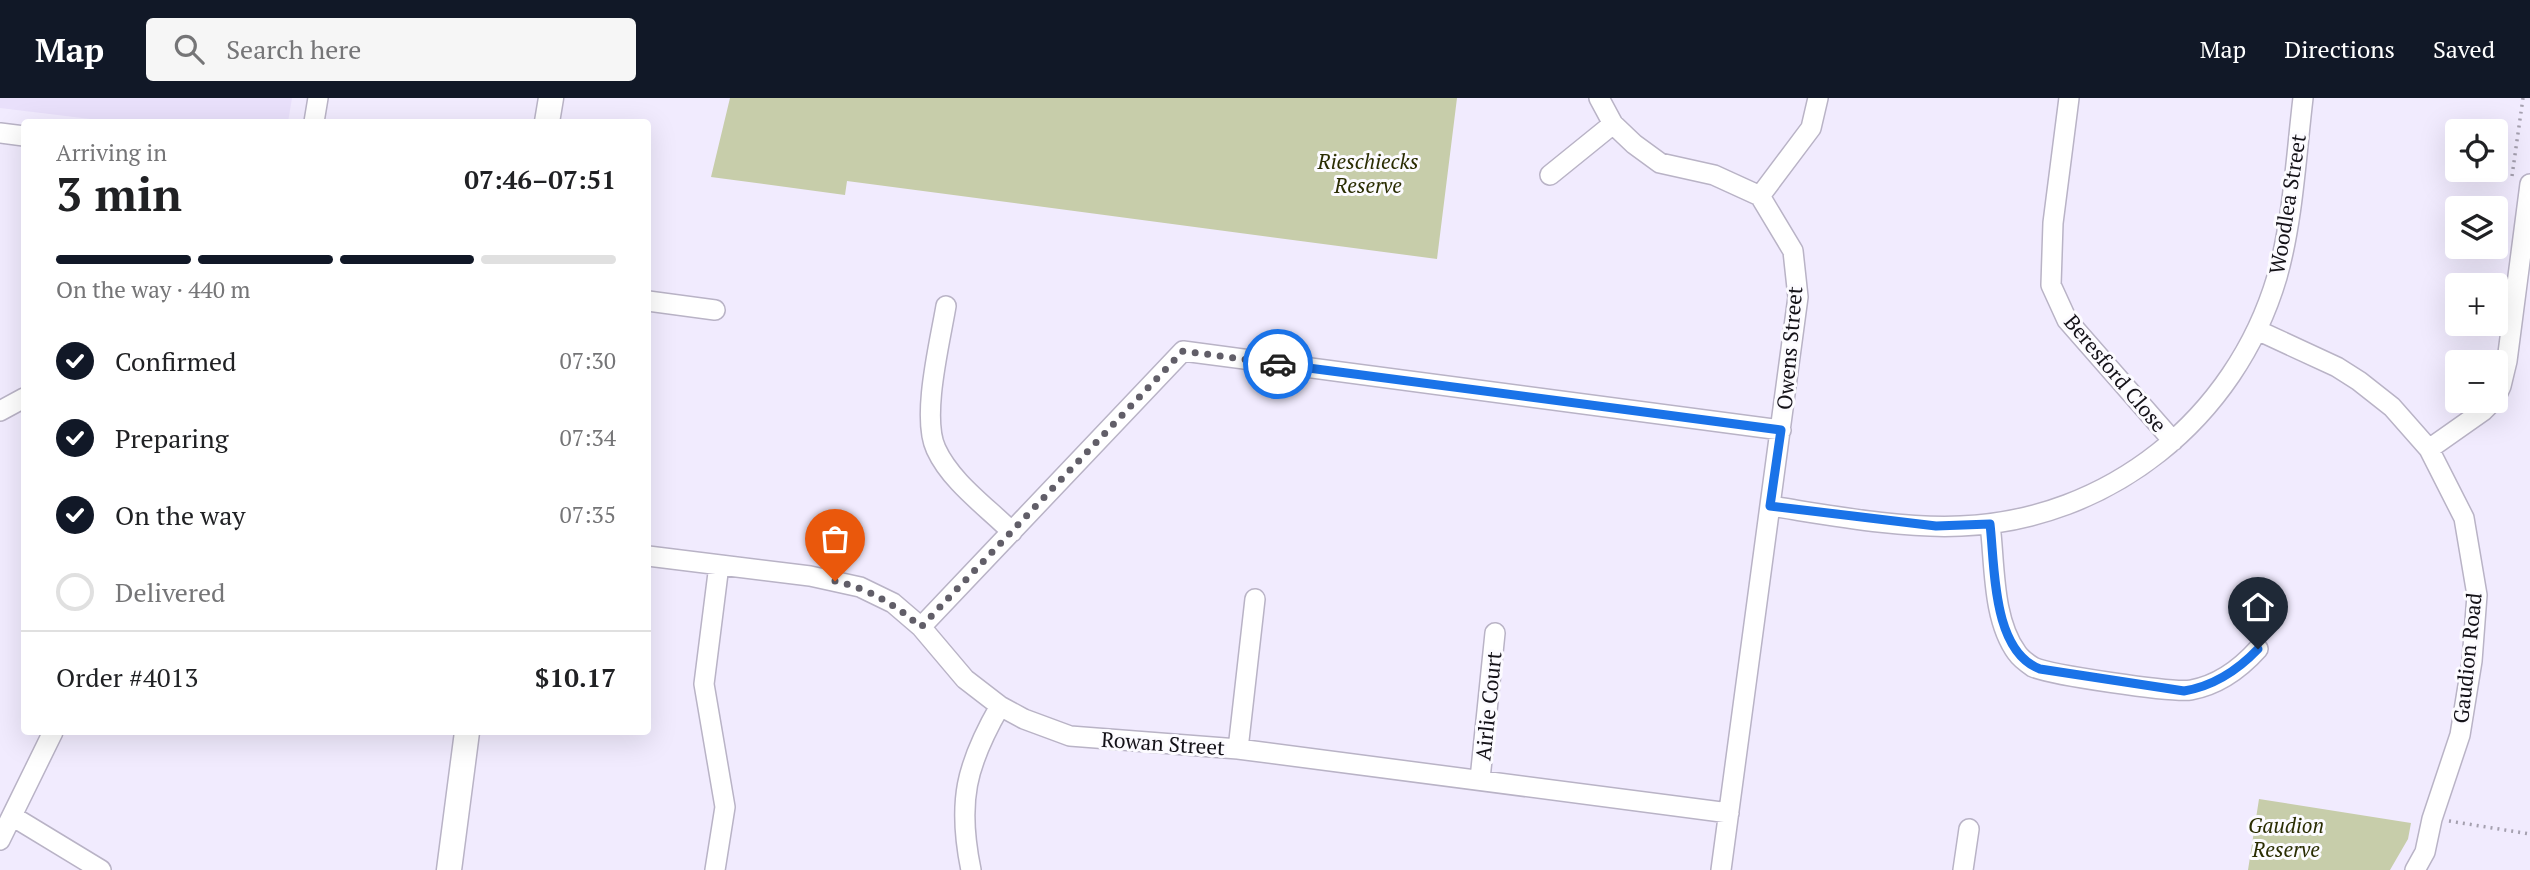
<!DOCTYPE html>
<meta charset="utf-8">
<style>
body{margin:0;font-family:"PT Serif",serif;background:#f6f6f6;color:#202124;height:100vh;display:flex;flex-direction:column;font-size:26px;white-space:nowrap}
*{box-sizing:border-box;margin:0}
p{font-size:23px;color:#757577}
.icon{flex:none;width:38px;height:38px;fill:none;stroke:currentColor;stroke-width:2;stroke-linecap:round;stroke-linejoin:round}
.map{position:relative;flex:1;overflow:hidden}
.details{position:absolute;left:21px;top:21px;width:630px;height:616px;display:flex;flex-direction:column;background:#fff;border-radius:7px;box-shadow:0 7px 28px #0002}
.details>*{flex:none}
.controls{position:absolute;left:2445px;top:21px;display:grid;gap:14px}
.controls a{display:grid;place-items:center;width:63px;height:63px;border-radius:7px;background:#fff;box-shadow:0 7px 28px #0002;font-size:35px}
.pin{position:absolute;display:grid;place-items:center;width:60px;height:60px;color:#fff;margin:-72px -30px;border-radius:50% 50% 50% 0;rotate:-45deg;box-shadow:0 0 7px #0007}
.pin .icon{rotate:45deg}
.courier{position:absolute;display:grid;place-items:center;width:70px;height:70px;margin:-35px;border:5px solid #1a73e8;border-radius:50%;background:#fff;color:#222;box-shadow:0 2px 9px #0007}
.head em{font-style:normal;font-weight:600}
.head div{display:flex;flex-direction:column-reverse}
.head{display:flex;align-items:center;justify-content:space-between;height:119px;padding:0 35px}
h1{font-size:46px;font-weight:600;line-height:52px}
.bar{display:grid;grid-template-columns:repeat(4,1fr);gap:10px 7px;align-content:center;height:84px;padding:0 35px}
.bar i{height:9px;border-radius:5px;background:#e0e0e0}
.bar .current{background:#111827}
.bar p{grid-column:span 4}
.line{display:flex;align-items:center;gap:18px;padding:0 35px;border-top:2px solid #e0e0e0}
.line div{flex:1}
ol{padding:0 35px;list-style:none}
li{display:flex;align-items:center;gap:21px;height:77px}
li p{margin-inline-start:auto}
li .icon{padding:7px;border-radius:50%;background:#111827;color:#fff;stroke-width:4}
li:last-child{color:#757577}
li i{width:38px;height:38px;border:4px solid #e0e0e0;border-radius:50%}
header{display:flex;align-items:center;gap:42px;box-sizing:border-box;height:98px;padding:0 35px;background:#111827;color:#fff}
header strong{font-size:33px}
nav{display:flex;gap:38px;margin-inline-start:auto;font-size:24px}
.search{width:490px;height:63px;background:#f6f6f6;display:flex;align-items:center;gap:18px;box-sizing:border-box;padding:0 24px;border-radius:7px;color:#757577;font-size:26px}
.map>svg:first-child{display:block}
.built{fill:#e9e0fb}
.green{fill:#c7cdaa}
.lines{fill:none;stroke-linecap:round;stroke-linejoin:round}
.minor-casing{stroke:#b9b3c6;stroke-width:22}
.major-casing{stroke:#b9b3c6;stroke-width:27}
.path{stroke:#a5a0af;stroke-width:3.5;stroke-dasharray:2 5;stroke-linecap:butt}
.minor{stroke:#fff;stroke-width:19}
.major{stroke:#fff;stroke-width:24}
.done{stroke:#615e68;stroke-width:7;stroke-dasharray:0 12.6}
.route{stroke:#1a73e8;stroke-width:9}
.labels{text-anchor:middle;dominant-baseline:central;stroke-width:6;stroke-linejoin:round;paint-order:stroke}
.park-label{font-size:21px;font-style:italic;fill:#2a2d02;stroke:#fcfbff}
.street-label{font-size:21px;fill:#141218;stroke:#fcfbff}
</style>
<header>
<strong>Map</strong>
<div class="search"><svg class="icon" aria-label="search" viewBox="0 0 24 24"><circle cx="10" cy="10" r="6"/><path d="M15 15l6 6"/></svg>Search here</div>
<nav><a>Map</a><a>Directions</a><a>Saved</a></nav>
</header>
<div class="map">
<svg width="2530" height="772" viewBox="0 0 2530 772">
<rect width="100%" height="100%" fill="#f1ebfe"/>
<!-- built -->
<path class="built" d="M0 0H292L288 24H115L0 10Z"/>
<!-- green -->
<path class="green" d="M730 0H1457L1437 161 847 83 845 97 711 79Z
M2259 701 2411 725 2408 741 2390 772H2248Z"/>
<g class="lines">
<defs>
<path id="minor" d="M1599 0 1613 26 1634 46 1660 65 1714 77 1760 98 1793 153 1798 199 1721 772
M2069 0 2053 125 2051 187 2067 222 2173 343
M314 24 318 0
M0 35 24 38
M1550 77 1613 26
M1760 98 1811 30 1818 0
M648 203 715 212
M946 208C940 244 921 319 936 351 951 384 987 409 1012 434
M2257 232 2337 269 2359 283 2392 309 2429 351 2464 420 2477 497 2472 563 2460 637 2432 721 2425 754 2415 772
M2496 299 2501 288 2507 263 2530 86
M0 313 24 300
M2429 351 2483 313 2493 303
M1770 408C1829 417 1902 431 1961 428 2109 422 2235 321 2277 179 2293 122 2296 59 2303 0
M1990 426C1995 466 1992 521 2017 555 2021 561 2027 565 2033 569 2051 577 2173 595 2191 592 2218 587 2240 571 2258 551
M648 458 810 478 860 489 893 505 921 529 965 581 1000 608 1024 621 1070 638 1238 651 1729 715
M921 529 1183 253 1781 332
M1238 651 1255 501
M1480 681 1495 535
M12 718 101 772
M0 742 53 634
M715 772 725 709 704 586 719 467
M971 772C957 704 966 667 1000 608
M1963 772 1969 731"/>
<path id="major" d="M547 24 551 0
M449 772 467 634"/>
</defs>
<!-- minor casing -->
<use href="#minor" class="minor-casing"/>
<!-- major casing -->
<use href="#major" class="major-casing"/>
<!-- path -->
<path class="path" d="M2512 78 2523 0
M2449 723 2530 736"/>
<!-- minor -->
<use href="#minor" class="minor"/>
<!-- major -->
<use href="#major" class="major"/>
</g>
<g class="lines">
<!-- done -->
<path class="done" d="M835 483C870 491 894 506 921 529L1183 253 1278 266"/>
<!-- route -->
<path class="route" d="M1278 266 1781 332 1770 408 1936 428 1990 426C1995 469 1992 553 2040 571L2184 593C2214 588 2237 573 2258 551"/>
</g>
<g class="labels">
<!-- park labels -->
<g class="park-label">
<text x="1368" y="63">Rieschiecks<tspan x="1368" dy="24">Reserve</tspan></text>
<text x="2286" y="727">Gaudion<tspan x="2286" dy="24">Reserve</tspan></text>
</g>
<!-- street labels -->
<g class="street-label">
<text transform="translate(2287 106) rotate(-81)">Woodlea Street</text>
<text transform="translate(1789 250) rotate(-85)">Owens Street</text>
<text transform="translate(2116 275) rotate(50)">Beresford Close</text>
<text transform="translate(2467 560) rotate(-84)">Gaudion Road</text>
<text transform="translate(1488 608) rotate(-84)">Airlie Court</text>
<text transform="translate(1163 645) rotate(4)">Rowan Street</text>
</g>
</g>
</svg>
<div class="controls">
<a><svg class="icon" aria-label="locate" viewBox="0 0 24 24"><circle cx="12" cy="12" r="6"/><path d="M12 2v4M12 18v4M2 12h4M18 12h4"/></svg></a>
<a><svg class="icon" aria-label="layers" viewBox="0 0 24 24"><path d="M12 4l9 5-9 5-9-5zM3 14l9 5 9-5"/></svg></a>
<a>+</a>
<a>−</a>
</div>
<div class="pin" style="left:835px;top:483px;background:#ea580c"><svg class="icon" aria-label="bag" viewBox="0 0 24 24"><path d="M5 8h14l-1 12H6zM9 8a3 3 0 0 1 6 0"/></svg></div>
<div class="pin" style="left:2258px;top:551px;background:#1f2937"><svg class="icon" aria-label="home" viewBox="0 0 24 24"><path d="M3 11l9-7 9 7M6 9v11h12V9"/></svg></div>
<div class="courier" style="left:1278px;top:266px"><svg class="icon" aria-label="car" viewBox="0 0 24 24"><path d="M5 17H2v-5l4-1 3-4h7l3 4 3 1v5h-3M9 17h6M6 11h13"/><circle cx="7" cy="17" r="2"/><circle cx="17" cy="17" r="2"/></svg></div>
<section class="details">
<div class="head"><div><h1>3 min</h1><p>Arriving in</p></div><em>07:46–07:51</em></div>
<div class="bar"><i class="current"></i><i class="current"></i><i class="current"></i><i></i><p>On the way · 440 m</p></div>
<ol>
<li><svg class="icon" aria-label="check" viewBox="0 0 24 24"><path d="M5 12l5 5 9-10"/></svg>Confirmed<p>07:30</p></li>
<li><svg class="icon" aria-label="check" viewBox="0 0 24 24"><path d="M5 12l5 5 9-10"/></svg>Preparing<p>07:34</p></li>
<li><svg class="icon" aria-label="check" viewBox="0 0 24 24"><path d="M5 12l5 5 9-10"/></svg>On the way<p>07:35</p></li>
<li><i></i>Delivered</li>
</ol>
<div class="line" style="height:91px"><div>Order #4013</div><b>$10.17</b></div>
</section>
</div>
